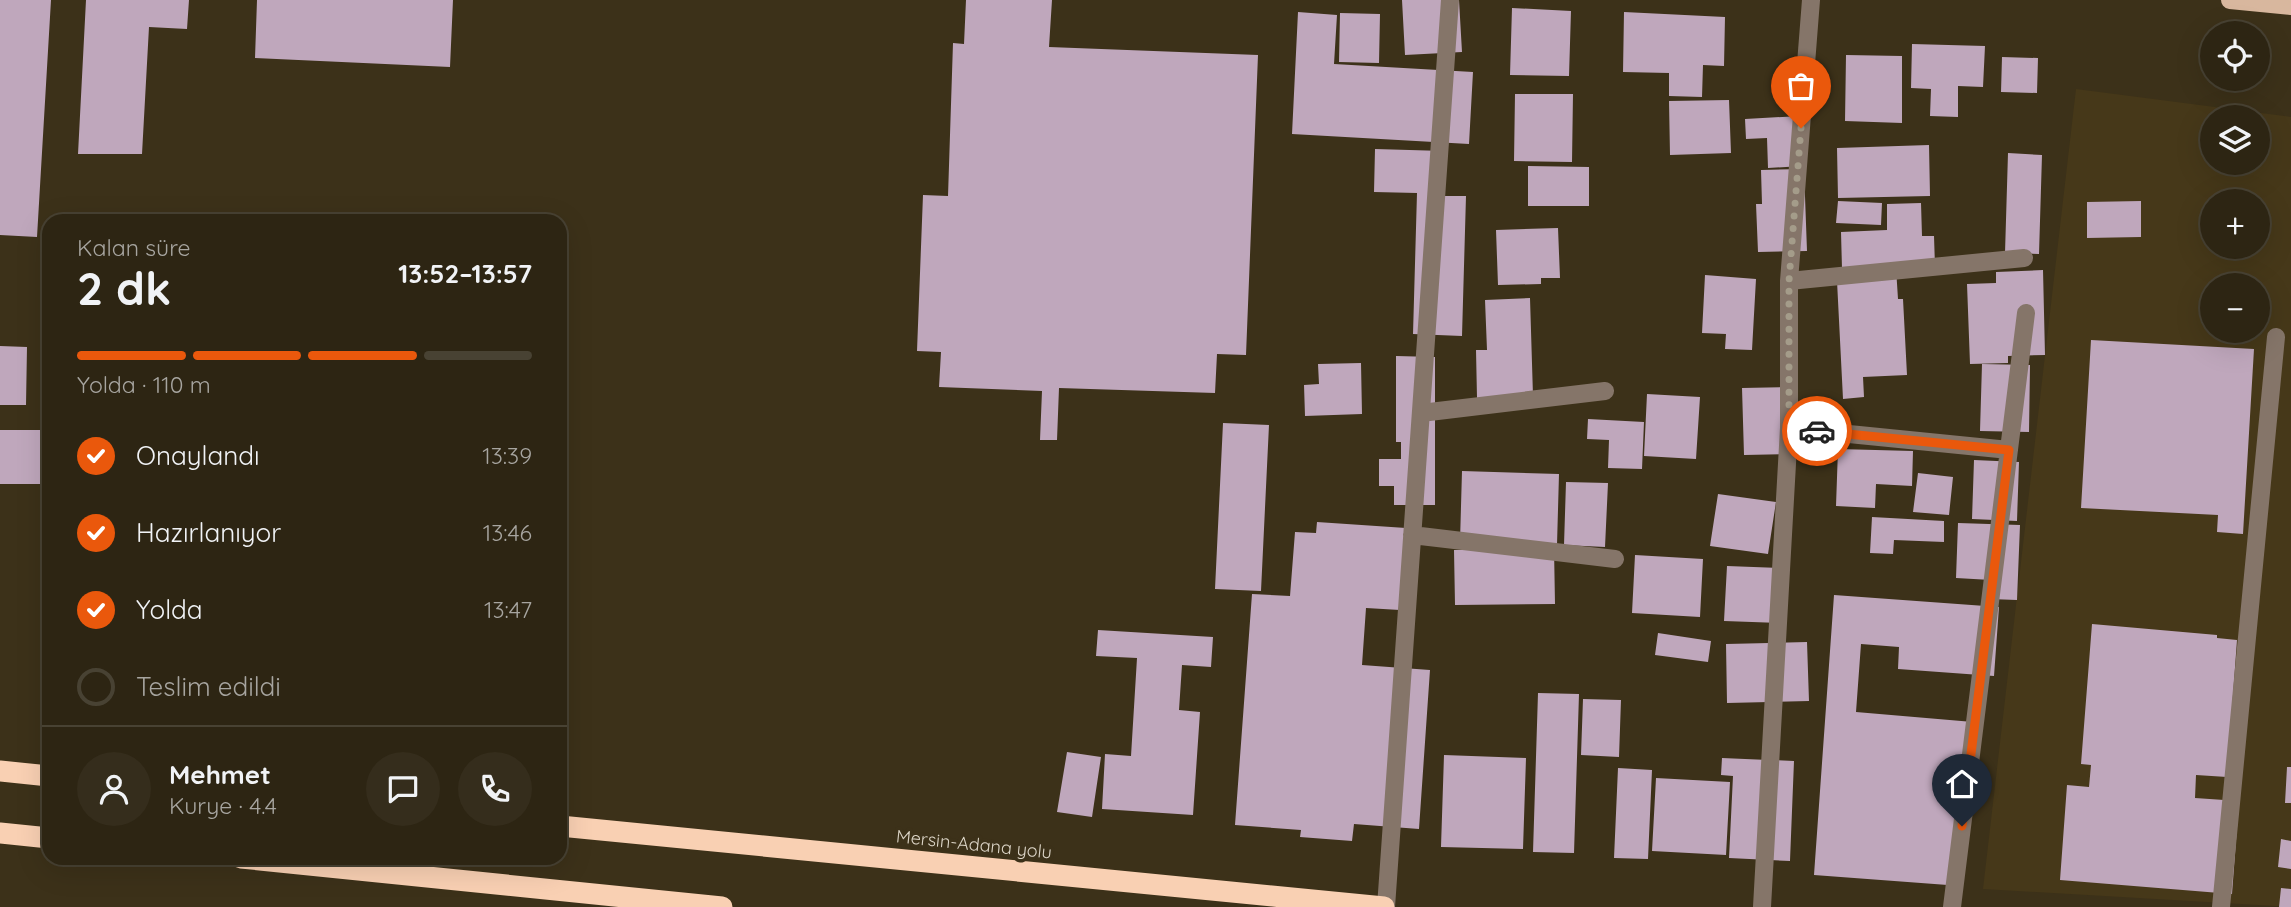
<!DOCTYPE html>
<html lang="tr">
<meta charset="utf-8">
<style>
body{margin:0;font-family:Quicksand,sans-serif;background:#352d1c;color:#f1f3f6;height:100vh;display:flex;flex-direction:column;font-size:26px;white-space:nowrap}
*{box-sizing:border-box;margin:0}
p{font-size:23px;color:#a7a5a0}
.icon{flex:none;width:38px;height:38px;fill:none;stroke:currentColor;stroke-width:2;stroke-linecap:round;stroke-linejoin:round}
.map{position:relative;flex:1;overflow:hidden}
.side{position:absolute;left:42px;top:214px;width:525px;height:651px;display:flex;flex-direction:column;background:#2d2513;border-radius:21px;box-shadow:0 7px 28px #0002,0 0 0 2px #484233}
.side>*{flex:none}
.fabs{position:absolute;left:2200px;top:21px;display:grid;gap:14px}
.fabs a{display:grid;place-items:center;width:70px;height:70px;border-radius:50%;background:#2d2513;box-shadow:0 7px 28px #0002,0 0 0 2px #484233;font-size:35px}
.pin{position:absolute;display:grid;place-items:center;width:60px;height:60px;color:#fff;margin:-72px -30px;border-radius:50% 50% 50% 0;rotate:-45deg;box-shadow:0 0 7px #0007}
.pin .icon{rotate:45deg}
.courier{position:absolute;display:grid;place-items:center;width:70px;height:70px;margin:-35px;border:5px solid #ea580c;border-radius:50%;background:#fff;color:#222;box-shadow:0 2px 9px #0007}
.summary em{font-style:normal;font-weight:700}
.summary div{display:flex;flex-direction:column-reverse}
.summary{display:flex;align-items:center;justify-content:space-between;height:119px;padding:0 35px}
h1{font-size:46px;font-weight:700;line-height:52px}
.bar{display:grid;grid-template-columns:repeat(4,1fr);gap:10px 7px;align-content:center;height:84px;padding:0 35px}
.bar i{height:9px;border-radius:5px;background:#484233}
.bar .on{background:#ea580c}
.bar p{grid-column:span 4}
.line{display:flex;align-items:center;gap:18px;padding:0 35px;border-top:2px solid #484233}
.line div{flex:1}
.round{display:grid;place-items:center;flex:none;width:74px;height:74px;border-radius:37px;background:#352d1c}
ol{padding:0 35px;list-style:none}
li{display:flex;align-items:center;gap:21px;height:77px}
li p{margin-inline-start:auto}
li .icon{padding:7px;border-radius:50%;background:#ea580c;color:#fff;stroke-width:4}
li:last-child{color:#a7a5a0}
li i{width:38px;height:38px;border:4px solid #484233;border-radius:50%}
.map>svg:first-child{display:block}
.built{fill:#463819;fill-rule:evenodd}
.building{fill:#bfa7bc}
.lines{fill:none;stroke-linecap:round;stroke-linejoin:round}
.minor{stroke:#857569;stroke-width:18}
.major{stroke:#d8b79e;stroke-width:18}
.highway{stroke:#f9d0b3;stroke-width:21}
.done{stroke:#a49c8a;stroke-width:7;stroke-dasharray:0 12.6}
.route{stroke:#ea580c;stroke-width:9}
.labels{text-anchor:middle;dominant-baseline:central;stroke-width:7;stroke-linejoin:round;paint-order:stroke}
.street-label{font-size:18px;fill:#dcd5c7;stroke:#3c3119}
</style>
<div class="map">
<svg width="2291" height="907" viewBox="0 0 2291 907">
<rect width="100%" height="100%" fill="#3c3119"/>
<!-- built -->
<path class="built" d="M2076 89 2291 117V907L1983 889ZM2212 117H2258V163H2212ZM2212 201H2258V247H2212ZM2212 285H2258V331H2212Z"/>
<!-- building -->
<path class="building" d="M0 0H51L37 237 0 235Z
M86 0H189L187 29 149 27 142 154H78Z
M257 0H453L450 67 255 58Z
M966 0H1052L1049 47 1258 55 1246 355 1217 354 1215 393 1059 388 1057 440H1040L1042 391 939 387 941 352 917 351 923 195 948 196 953 43 964 44Z
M1402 0H1459L1462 52 1405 55Z
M1512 8 1571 11 1569 76 1510 75Z
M1298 12 1337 15 1334 64 1473 72 1469 144 1292 134Z
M1624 12 1725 17 1724 66 1703 65 1702 97 1669 96V73L1623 72Z
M1340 13 1380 14 1379 63 1339 62Z
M1912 44 1985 46 1983 87 1958 86V117L1930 116 1931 89 1911 88Z
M1846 55 1902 56V123L1845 121Z
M2002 57 2038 58 2037 93 2001 92Z
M1515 94H1573L1572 162 1514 161Z
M1729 100 1731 153 1670 155 1669 101Z
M1800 116 1802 166 1768 168 1767 138 1746 139 1745 119Z
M1929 145 1930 196 1838 198 1837 148Z
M1375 149 1444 151 1443 196H1466L1462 336 1413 334 1417 193 1374 192Z
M2008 153 2042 155 2039 254 2005 253Z
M1528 166 1589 167V206H1528Z
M1804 169 1807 251 1758 252 1756 204H1762L1761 170Z
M1838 201 1882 203 1881 225 1836 223Z
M2141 201V237L2087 238V202Z
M1921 203 1922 236H1934L1935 266 1896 268 1898 299H1903L1907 375 1863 377 1864 397 1843 399 1837 281 1842 269 1841 232 1887 230V204Z
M1558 228 1560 278H1541V284L1498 285 1496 230Z
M2043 270 2045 355 2008 356V363L1970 364 1967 284 1996 283V272Z
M1705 275 1756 279 1752 350 1725 349 1726 334 1702 333Z
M1530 298 1533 396 1477 398 1476 350H1487L1485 300Z
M2091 340 2254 349 2243 534 2217 532 2218 515 2081 508Z
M0 346 27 347 26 405H0Z
M1396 356 1435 357V505H1394V486H1379V459H1401V442H1396Z
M1361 363 1362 414 1305 416 1304 385 1319 384 1318 364Z
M1982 364 2030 365 2029 432 1980 431Z
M1797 387 1798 454 1744 455 1742 388Z
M1647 394 1700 397 1696 459 1644 456Z
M1588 419 1644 422 1642 469 1608 468 1609 440 1587 439Z
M1223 423 1269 425 1261 591 1215 589Z
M0 430H49V484H0Z
M1838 449 1913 451 1912 486 1876 484 1875 508 1836 506Z
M1974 460 2019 462 2017 521 1972 519Z
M1462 471 1559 474 1557 545 1460 542Z
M1918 473 1953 477 1949 515 1913 512Z
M1566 482 1608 483 1605 547 1564 545Z
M1718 494 1776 502 1768 554 1710 546Z
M1872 517 1944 521V542L1894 540 1893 554 1870 553Z
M1317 522 1406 528 1400 610 1366 608 1362 665 1430 670 1419 829 1354 824 1352 841 1300 837 1301 830 1235 825 1252 594 1290 596 1295 532 1316 533Z
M1958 523 2020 525 2017 600 1990 599 1991 580 1956 578Z
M1554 548 1555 604 1455 605 1454 550Z
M1635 555 1703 559 1700 617 1632 613Z
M1727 566 1783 568 1780 623 1724 621Z
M1834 595 1999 607 1994 676 1898 669 1899 647 1861 644 1856 712 1973 722 1961 886 1814 875Z
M2092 624 2217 635V638L2237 640 2227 777 2196 775 2195 798 2239 801 2232 894 2060 880 2067 785 2089 787 2091 765 2081 764Z
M1098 630 1213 637 1211 667 1182 665 1179 710 1200 712 1193 815 1102 809 1105 754 1131 756 1137 658 1096 656Z
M1658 633 1711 641 1708 662 1655 655Z
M1807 642 1809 701 1727 703 1726 644Z
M1538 693 1579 694 1574 853 1533 852Z
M1583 699 1621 700 1619 757 1581 755Z
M1067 752 1101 757 1092 817 1057 812Z
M1444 755 1526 758 1523 849 1441 847Z
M1722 758 1794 761 1790 861 1729 858 1733 776 1721 775Z
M2287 767H2291V803H2285Z
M1618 768 1652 770 1648 859 1614 858Z
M1656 778 1730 782 1726 855 1652 851Z
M2281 839 2291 841V869L2278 867Z
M2281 888 2291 889V907H2279Z"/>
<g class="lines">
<!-- minor -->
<path class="minor" d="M1789 281 2024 258
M1421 413 1605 391
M1789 428 2009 450
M1412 535 1615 559
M1386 907 1450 0
M1762 907 1789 428V281L1811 0
M1952 907 2026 313
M2221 907 2276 337"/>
<!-- major -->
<path class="major" d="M2230 0 2291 6"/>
<!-- highway -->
<path class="highway" d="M0 771 49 776
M560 826 1384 907
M0 833 49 838
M241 858 722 907"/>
</g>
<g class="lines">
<!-- done -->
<path class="done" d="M1801 128 1789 281V428L1817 431"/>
<!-- route -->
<path class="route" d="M1817 431 2009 450 1962 826"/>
</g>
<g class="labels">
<!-- street labels -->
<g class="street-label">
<text transform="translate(974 844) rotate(6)">Mersin-Adana yolu</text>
</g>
</g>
</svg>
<div class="fabs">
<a><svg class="icon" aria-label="locate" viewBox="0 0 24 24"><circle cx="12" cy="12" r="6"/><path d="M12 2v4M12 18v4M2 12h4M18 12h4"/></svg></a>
<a><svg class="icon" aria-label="layers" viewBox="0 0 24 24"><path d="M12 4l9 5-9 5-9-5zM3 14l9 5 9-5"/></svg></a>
<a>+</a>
<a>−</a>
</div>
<div class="pin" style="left:1801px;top:128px;background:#ea580c"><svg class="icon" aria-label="bag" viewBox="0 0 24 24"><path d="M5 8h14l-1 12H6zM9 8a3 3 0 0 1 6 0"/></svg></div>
<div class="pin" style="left:1962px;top:826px;background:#1f2937"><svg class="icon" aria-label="home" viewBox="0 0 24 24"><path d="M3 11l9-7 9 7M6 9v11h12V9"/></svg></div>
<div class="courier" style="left:1817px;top:431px"><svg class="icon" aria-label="car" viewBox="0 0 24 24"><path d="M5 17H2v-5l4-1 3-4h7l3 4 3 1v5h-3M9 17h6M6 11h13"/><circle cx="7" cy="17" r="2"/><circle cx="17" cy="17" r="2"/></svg></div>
<section class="side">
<div class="summary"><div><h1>2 dk</h1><p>Kalan süre</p></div><em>13:52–13:57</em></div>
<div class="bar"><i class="on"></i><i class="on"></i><i class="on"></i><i></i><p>Yolda · 110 m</p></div>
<ol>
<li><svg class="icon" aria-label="check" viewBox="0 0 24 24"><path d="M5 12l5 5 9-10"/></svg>Onaylandı<p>13:39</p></li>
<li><svg class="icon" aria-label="check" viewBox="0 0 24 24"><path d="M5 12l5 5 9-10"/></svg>Hazırlanıyor<p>13:46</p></li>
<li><svg class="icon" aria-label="check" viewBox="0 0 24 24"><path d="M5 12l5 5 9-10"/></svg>Yolda<p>13:47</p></li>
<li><i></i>Teslim edildi</li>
</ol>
<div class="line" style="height:126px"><a class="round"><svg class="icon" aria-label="person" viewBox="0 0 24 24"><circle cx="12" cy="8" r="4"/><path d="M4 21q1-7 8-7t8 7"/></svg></a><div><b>Mehmet</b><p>Kurye · 4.4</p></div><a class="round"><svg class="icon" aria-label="chat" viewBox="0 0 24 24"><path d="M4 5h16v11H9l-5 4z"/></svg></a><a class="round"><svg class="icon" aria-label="phone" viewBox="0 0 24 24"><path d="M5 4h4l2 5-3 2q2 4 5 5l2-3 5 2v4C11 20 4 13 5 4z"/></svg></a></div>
</section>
</div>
